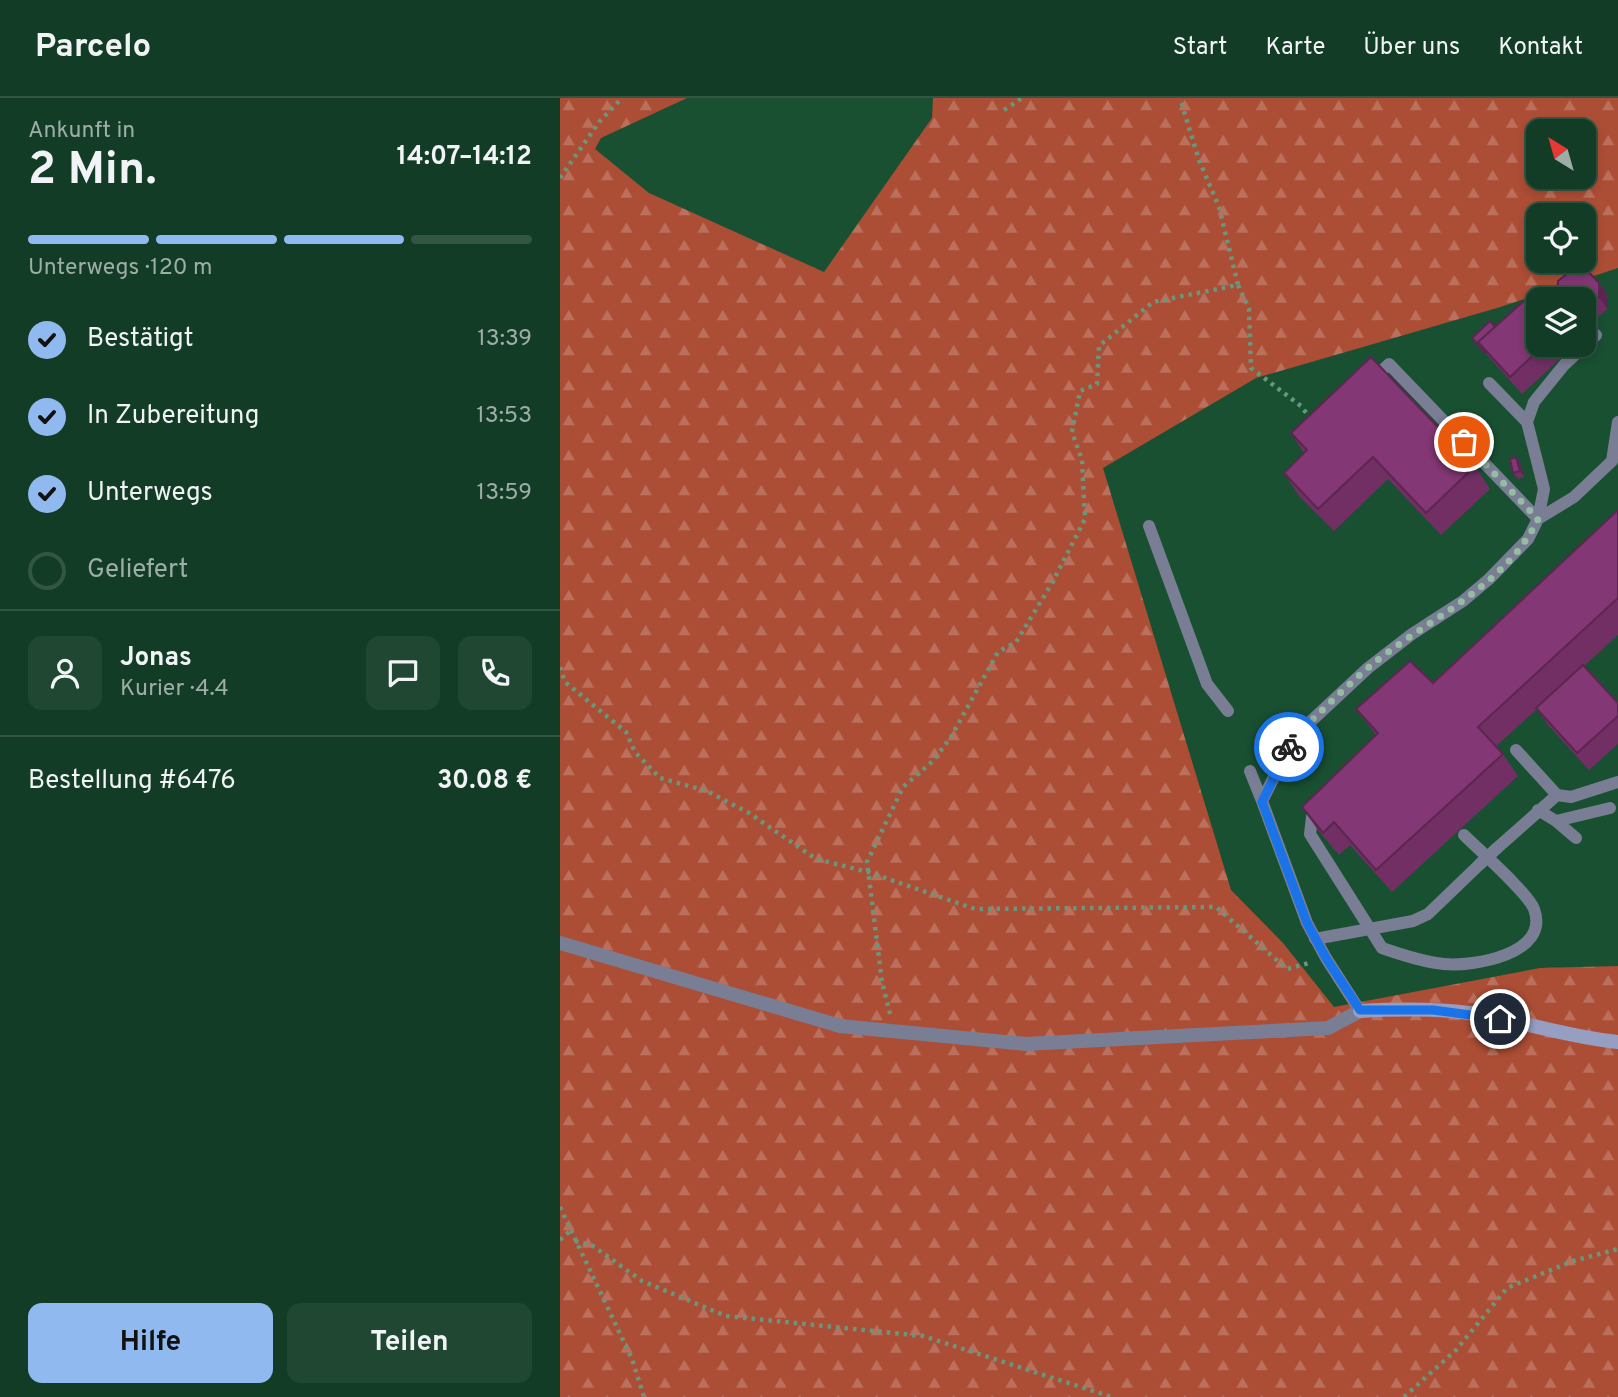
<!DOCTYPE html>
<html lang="de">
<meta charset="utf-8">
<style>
body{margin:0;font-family:Overpass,sans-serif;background:#204732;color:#f1f3f6;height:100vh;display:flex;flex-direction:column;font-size:26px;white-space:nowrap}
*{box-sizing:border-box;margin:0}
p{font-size:23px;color:#9dada7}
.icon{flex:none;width:38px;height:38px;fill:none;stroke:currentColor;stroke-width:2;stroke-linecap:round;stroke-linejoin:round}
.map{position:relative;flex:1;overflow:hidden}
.panel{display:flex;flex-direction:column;background:#133c26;width:560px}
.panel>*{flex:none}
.needle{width:46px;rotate:323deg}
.buttons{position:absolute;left:966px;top:21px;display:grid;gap:14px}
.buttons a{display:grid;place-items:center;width:70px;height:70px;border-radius:14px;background:#133c26;box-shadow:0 4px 10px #0003,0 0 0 2px #325643;font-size:35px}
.pin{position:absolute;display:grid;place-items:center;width:60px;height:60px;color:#fff;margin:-30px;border:4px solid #fff;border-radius:50%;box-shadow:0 2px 7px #0007}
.courier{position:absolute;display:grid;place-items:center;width:70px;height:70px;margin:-35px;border:5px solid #1a73e8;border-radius:50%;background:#fff;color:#222;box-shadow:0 2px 9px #0007}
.summary em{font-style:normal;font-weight:700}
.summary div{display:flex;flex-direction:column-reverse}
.summary{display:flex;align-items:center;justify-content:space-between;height:119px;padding:0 28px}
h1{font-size:46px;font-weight:700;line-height:52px}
.bar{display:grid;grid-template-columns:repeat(4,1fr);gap:10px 7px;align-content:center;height:84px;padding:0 28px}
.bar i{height:9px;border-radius:5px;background:#325643}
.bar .on{background:#90b9f0}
.bar p{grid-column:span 4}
.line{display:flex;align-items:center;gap:18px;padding:0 28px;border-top:2px solid #325643}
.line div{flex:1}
.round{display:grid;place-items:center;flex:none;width:74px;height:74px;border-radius:14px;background:#204732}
ol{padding:0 28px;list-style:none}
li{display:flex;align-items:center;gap:21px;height:77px}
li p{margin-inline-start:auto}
li .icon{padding:7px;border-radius:50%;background:#90b9f0;color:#111;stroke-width:4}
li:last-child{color:#9dada7}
li i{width:38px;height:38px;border:4px solid #325643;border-radius:50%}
.action{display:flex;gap:14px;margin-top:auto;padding:14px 28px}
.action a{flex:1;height:80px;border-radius:14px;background:#90b9f0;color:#111;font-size:28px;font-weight:700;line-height:80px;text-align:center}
.action a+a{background:#204732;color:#f1f3f6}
header{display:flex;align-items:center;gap:42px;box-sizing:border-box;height:98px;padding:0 35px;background:#133c26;border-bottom:2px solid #325643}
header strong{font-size:33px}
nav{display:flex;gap:38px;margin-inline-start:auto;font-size:24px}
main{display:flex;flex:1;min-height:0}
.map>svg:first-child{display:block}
.forest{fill:url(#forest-firs);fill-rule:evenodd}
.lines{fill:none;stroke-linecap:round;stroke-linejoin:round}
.path{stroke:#6a967c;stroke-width:4.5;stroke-dasharray:3.5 5;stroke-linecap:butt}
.lane{stroke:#797e95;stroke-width:12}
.street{stroke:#797e95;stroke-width:14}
.secondary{stroke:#969ec1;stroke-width:14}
.lane-bridge{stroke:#797e95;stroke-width:12}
.wall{fill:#712f64}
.shaded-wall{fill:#5c2651}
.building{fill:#833774;stroke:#5c2651;stroke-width:2}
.done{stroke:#96bca4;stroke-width:7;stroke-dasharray:0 12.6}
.route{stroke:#1a73e8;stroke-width:9}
</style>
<header>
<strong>Parcelo</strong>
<nav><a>Start</a><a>Karte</a><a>Über uns</a><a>Kontakt</a></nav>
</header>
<main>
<section class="panel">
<div class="summary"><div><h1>2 Min.</h1><p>Ankunft in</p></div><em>14:07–14:12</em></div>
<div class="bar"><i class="on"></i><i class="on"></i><i class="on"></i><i></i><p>Unterwegs · 120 m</p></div>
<ol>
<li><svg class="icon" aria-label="check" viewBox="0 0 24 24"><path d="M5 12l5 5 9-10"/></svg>Bestätigt<p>13:39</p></li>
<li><svg class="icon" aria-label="check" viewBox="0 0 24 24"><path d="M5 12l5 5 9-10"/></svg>In Zubereitung<p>13:53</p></li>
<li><svg class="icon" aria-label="check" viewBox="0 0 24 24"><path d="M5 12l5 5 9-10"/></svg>Unterwegs<p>13:59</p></li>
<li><i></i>Geliefert</li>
</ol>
<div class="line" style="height:126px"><a class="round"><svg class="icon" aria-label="person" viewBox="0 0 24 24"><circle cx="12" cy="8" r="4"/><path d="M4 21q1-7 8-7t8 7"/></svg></a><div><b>Jonas</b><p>Kurier · 4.4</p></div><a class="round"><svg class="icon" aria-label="chat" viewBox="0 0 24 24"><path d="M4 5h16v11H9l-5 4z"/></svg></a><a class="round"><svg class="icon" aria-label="phone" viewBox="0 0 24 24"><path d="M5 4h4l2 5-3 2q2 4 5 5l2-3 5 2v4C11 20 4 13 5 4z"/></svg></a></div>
<div class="line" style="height:91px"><div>Bestellung #6476</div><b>30.08 €</b></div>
<div class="action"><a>Hilfe</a><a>Teilen</a></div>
</section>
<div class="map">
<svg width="1058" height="1299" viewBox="0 0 1058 1299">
<defs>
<pattern id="forest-firs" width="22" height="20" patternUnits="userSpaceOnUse" patternTransform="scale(1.75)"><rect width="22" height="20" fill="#ac4d35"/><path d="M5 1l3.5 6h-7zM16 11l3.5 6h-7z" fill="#ba705c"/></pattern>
</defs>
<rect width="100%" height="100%" fill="#195032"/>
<!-- forest -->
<path class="forest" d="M0 0H127L41 40 35 51 89 95 264 174 372 20 373 0H1058V170L937 210 696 280 543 370 671 792 723 845 774 909 980 870 1058 868V1299H0ZM978 33H1024V79H978ZM978 117H1024V163H978Z"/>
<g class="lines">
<!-- path -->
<path class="path" d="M444 12 462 0
M0 80 39 24 62 0
M678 187 689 211 691 270 741 308 751 321
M0 569 5 584 66 634 75 654 100 680 147 693 189 715 256 761 308 774 415 811 656 809 727 871 749 865
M330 916 322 884 307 764 343 689 373 663 391 639 438 554 456 544 491 487 525 421 522 362 512 334 520 293 537 286 539 248 593 204 678 187 659 109 639 62 620 0
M0 1109 72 1261 84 1299
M0 1142 11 1132
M15 1143 33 1148 82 1183 166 1218 363 1238 552 1299
M844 1299 896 1252 947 1190 1013 1163 1058 1151"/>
<!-- lane -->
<path class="lane" d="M811 283 829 266 978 421 1014 399 1052 363 1058 324
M967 324 974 304 1004 267 1036 237
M589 428 647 586 668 613
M956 652 997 697
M690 673 702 703
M761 710 752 719 750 736 822 850C842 857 863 864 884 866 913 869 991 856 974 811 968 795 919 752 904 737
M978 712 996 723 1016 740
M996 723 1050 710
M936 751 997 697 1011 699 1058 684
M755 841 853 823 868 816 920 766
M800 913 766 860 747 825 702 703 734 639 808 570 852 536 903 503 929 481 968 441 978 421 984 391 977 363 967 324 929 285"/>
<!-- street -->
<path class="street" d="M0 845 280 928 466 946 768 930 800 913"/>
<!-- secondary -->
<path class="secondary" d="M800 913C837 911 873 910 909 915 959 922 1007 939 1058 944"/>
<!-- lane-bridge -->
<path class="lane-bridge" d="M920 766 936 751"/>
</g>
<!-- wall -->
<path class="wall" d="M1039 185 1047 196V211L1032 224 1024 223V201Z
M935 229 978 247H1015L962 296 912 240Z
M731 335 915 368 930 391 881 437 828 381 774 433 739 398 724 375 744 355Z
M956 359 960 365 964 379 958 381 953 375Z
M1058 412V537L1024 568 1058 605V646L1029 672 988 627 977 611 936 648 943 656 958 678 832 794 790 747 779 757 757 731 742 709 816 637 796 611 873 585Z"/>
<!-- shaded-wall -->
<path class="shaded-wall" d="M1039 185 1047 196V211L1039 199Z
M956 359 960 365 964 379 960 373Z"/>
<!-- building -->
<path class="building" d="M1013 171H1026L1039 185V199L1024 212V201H1000L997 198 998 183Z
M975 193 982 201H978V247H984L950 279 918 244Z
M930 223 935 229 918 244 926 256 912 240Z
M811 259 915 368 866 415 813 359 758 411 724 375 747 352 731 335Z
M956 359 960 373 953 375 950 361Z
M1058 412V500L918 629 943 656 816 772 774 724 763 735 742 709 818 635 796 611 850 563 873 585Z
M1023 567 1058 605V618L1017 655 976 610Z"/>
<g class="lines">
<!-- done -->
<path class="done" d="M729 649 734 639C759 616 783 591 809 569 864 523 946 489 978 421L904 344"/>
<!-- route -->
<path class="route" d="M729 649 702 704 747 825 766 860 800 912H873L940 921"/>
</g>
</svg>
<div class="buttons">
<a><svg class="needle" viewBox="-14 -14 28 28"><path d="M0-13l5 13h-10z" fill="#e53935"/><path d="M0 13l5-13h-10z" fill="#9dada7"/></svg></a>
<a><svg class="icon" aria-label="locate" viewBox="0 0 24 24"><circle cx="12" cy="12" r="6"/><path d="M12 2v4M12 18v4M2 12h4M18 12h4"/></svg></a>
<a><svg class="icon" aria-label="layers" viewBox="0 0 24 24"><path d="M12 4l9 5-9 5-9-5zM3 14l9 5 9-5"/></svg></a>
</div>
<div class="pin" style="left:904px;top:344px;background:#ea580c"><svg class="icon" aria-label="bag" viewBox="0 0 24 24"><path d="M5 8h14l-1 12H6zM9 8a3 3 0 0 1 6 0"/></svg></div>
<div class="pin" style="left:940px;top:921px;background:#1f2937"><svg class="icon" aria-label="home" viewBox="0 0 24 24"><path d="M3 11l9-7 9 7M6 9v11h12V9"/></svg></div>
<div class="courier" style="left:729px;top:649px"><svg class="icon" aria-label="bike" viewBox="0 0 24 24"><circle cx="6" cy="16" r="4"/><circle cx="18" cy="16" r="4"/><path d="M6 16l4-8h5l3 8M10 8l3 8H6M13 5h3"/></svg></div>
</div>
</main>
